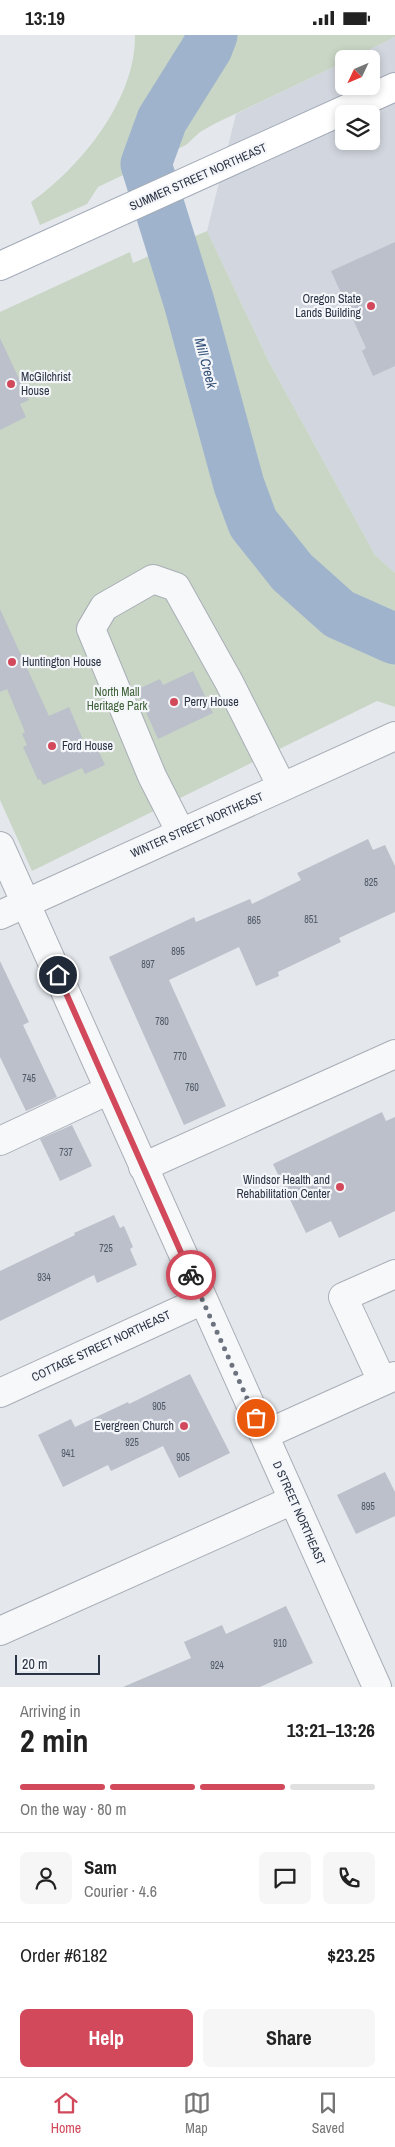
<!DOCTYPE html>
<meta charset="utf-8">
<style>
body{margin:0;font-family:"Archivo Narrow",sans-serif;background:#f6f6f6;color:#222;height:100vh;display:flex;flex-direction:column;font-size:19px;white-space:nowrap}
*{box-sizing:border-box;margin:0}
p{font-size:16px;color:#767676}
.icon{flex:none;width:28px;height:28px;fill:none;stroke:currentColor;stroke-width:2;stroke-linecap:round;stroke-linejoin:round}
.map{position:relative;height:1652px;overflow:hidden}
.panel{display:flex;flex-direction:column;background:#fff;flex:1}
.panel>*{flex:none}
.needle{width:32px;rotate:226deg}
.tools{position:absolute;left:335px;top:15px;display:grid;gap:10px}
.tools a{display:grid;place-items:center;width:45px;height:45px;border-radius:8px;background:#fff;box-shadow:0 2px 8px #0003;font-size:25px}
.scale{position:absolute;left:15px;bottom:12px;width:85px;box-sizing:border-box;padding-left:5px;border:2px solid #2b3445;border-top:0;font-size:14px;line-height:18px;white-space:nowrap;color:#2b3445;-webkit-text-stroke:4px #f4f6f9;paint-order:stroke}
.pin{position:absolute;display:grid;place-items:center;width:42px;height:42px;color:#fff;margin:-21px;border:2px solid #fff;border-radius:50%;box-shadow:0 1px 5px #0007}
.courier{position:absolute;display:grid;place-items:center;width:50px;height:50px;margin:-25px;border:4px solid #d1495b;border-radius:50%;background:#fff;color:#222;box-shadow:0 1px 6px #0007}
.overview em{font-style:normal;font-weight:700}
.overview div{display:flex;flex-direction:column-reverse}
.overview{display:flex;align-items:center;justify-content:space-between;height:85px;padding:0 20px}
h1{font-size:32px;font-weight:700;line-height:38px}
.bar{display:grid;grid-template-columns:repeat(4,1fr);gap:8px 5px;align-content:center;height:60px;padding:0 20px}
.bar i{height:6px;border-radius:4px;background:#e0e0e0}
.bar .on{background:#d1495b}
.bar p{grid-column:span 4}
.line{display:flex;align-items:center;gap:12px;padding:0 20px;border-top:1px solid #e0e0e0}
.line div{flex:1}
.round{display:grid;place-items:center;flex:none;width:52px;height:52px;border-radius:8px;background:#f6f6f6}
.cta{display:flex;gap:10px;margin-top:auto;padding:10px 20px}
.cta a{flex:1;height:58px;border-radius:8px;background:#d1495b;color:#fff;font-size:20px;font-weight:700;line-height:58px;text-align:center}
.cta a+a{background:#f6f6f6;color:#222}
.status{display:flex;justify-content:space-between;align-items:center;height:35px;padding:0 25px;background:#fff;direction:ltr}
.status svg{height:14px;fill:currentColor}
.tabs{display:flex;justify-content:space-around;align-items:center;height:70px;border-top:1px solid #e0e0e0;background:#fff;font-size:14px;color:#767676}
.tabs a{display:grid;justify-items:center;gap:2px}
.tabs .on{color:#d1495b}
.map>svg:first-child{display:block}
.built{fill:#d2d6de;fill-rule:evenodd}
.green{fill:#c9d6c5}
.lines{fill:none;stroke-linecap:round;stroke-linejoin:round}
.river{stroke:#9fb4cc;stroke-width:51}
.building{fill:#bbc0ca}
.minor-casing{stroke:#a9aeb7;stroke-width:30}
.major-casing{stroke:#a3abb8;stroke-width:30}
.minor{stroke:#f7f8fa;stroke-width:28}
.major{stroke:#fff;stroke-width:28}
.done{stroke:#6c737f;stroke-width:5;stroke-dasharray:0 9}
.route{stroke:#d1495b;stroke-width:6}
.poi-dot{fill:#d1495b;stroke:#f4f6f9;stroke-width:2}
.labels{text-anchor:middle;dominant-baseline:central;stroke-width:4.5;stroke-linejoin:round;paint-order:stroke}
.number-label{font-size:10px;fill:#4f5766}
.street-label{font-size:12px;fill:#2b3445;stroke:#f4f6f9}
.poi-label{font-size:12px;fill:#2b3445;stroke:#f4f6f9;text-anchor:start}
.park-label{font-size:12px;fill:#3f6138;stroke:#f4f6f9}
.water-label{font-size:14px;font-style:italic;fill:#34527a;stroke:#f4f6f9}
</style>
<div class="status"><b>13:19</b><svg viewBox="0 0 49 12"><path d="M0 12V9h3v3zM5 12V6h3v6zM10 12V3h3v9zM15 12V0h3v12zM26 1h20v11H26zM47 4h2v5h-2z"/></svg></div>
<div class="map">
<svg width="395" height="1652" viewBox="0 0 395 1652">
<rect width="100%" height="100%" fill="#e4e7ec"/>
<!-- built -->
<path class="built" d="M395 2V538L375 520 269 327 207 196 236 79 344 27V51H371V24H350ZM344 79H371V106H344Z"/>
<!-- green -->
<path class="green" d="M135 0H395V2L350 24H344V27L216 88 200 97 186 110 98 152 87 169 40 190 31 167C81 132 136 64 135 0Z
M207 196 269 327 375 520 395 538V672L377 666 32 836 0 765V277L130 217 133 228Z"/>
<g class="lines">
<!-- river -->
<path class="river" d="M212 0 207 13 162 85 146 129 189 267 239 450 253 488 292 537 339 579 395 604"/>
</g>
<!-- building -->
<path class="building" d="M395 207V331L373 341 362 316 366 313 331 236Z
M0 303 29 365 20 369 26 382 0 395Z
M0 574 49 681 69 672 86 712 95 708 105 730 85 739 82 733 43 750 40 744 38 745 23 712 27 710 22 699 25 697 7 654 0 657Z
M193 636 213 678 158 704 136 655 160 644 163 650Z
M368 804 373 815 385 810 395 831V877L339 903 341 907 278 937 279 941 256 951 239 912 169 945 226 1071 184 1090 109 922 194 882 196 887 250 864 252 869 301 845 297 838Z
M0 926 29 987 23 990 57 1062 26 1076 0 1022Z
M382 1077 386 1086 395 1082V1176L339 1203 331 1186 306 1198 273 1129Z
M72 1090 92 1131 60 1146 40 1104Z
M114 1180 120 1193 124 1191 133 1212 130 1214 137 1230 97 1248 94 1240 0 1286V1236L75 1200 74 1198Z
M190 1339 230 1418 179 1443 163 1411 111 1436 108 1430 63 1452 38 1400 71 1384 75 1392 128 1367 129 1369Z
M385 1437 395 1457V1481L356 1499 337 1460Z
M286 1571 313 1628 260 1652H123L191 1623 184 1607 222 1590 226 1599Z"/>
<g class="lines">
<defs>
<path id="minor" d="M181 798 152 741 91 594 104 572 153 544 176 552 229 647 282 752
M0 811 377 1652
M0 880 395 701
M0 1106 109 1055
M143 1132 395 1019
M382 1346 343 1262 395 1239
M0 1358 203 1265
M264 1400 395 1341
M0 1596 293 1465"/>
<path id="major" d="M0 231 395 52"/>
</defs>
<!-- minor casing -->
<use href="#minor" class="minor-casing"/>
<!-- major casing -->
<use href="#major" class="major-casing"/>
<!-- minor -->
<use href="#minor" class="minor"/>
<!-- major -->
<use href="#major" class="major"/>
</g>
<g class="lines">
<!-- done -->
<path class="done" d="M191 1240 256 1383"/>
<!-- route -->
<path class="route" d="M58 940 191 1240"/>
</g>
<!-- markers -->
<g class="poi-dot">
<circle cx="371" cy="271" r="5"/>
<circle cx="11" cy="349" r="5"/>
<circle cx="12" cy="627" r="5"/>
<circle cx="174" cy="667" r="5"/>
<circle cx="52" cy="711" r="5"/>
<circle cx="340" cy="1152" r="5"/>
<circle cx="184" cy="1391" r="5"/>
</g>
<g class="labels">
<!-- number labels -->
<g class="number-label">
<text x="371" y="847">825</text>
<text x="311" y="884">851</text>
<text x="254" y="885">865</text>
<text x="178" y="916">895</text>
<text x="148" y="929">897</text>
<text x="162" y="986">780</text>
<text x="180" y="1021">770</text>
<text x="29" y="1043">745</text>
<text x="192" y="1052">760</text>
<text x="66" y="1117">737</text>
<text x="106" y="1213">725</text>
<text x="44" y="1242">934</text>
<text x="159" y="1371">905</text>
<text x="132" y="1407">925</text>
<text x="68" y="1418">941</text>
<text x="183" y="1422">905</text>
<text x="368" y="1471">895</text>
<text x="280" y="1608">910</text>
<text x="217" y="1630">924</text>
</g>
<!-- street labels -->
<g class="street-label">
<text transform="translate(198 142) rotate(-24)">SUMMER STREET NORTHEAST</text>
<text transform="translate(197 790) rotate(-24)">WINTER STREET NORTHEAST</text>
<text transform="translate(101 1311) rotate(-25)">COTTAGE STREET NORTHEAST</text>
<text transform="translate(299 1478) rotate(66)">D STREET NORTHEAST</text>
</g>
<!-- poi labels -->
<g class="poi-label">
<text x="361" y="264" text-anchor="end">Oregon State<tspan x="361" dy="14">Lands Building</tspan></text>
<text x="21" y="342">McGilchrist<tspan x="21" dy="14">House</tspan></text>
<text x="22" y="627">Huntington House</text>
<text x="184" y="667">Perry House</text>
<text x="62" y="711">Ford House</text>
<text x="330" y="1145" text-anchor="end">Windsor Health and<tspan x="330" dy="14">Rehabilitation Center</tspan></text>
<text x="174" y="1391" text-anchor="end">Evergreen Church</text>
</g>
<!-- park labels -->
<g class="park-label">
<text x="117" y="657">North Mall<tspan x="117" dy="14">Heritage Park</tspan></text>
</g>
<!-- water labels -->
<g class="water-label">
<text transform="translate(206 328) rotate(75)">Mill Creek</text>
</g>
</g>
</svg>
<div class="tools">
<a><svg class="needle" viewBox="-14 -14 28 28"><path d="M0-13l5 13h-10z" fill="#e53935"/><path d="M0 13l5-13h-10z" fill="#767676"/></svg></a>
<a><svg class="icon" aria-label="layers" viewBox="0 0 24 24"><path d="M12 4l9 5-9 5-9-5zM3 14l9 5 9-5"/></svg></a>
</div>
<div class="scale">20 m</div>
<div class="pin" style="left:256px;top:1383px;background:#ea580c"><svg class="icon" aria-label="bag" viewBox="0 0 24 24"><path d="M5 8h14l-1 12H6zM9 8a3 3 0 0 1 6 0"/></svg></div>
<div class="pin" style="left:58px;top:940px;background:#1f2937"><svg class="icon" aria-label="home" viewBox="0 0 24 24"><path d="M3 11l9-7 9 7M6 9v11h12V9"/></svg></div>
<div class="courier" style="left:191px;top:1240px"><svg class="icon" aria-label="bike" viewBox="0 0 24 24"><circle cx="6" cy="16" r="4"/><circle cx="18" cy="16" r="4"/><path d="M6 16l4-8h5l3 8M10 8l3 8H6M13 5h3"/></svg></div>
</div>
<section class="panel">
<div class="overview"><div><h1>2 min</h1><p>Arriving in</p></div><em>13:21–13:26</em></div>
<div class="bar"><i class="on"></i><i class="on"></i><i class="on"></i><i></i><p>On the way · 80 m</p></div>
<div class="line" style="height:90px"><a class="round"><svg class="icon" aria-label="person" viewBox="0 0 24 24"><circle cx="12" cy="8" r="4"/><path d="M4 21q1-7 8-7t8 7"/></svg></a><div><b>Sam</b><p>Courier · 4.6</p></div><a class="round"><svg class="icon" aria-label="chat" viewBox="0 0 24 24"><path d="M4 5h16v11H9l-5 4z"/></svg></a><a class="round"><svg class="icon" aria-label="phone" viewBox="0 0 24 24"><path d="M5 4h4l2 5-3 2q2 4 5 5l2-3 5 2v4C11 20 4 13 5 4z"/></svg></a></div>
<div class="line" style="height:65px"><div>Order #6182</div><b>$23.25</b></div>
<div class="cta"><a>Help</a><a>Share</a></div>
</section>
<nav class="tabs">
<a class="on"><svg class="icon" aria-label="home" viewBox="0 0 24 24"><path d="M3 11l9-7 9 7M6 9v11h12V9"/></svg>Home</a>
<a><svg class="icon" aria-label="map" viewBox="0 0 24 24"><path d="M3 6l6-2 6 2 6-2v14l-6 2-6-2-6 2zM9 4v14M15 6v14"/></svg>Map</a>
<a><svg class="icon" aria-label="saved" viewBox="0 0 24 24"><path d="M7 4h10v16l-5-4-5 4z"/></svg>Saved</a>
</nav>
